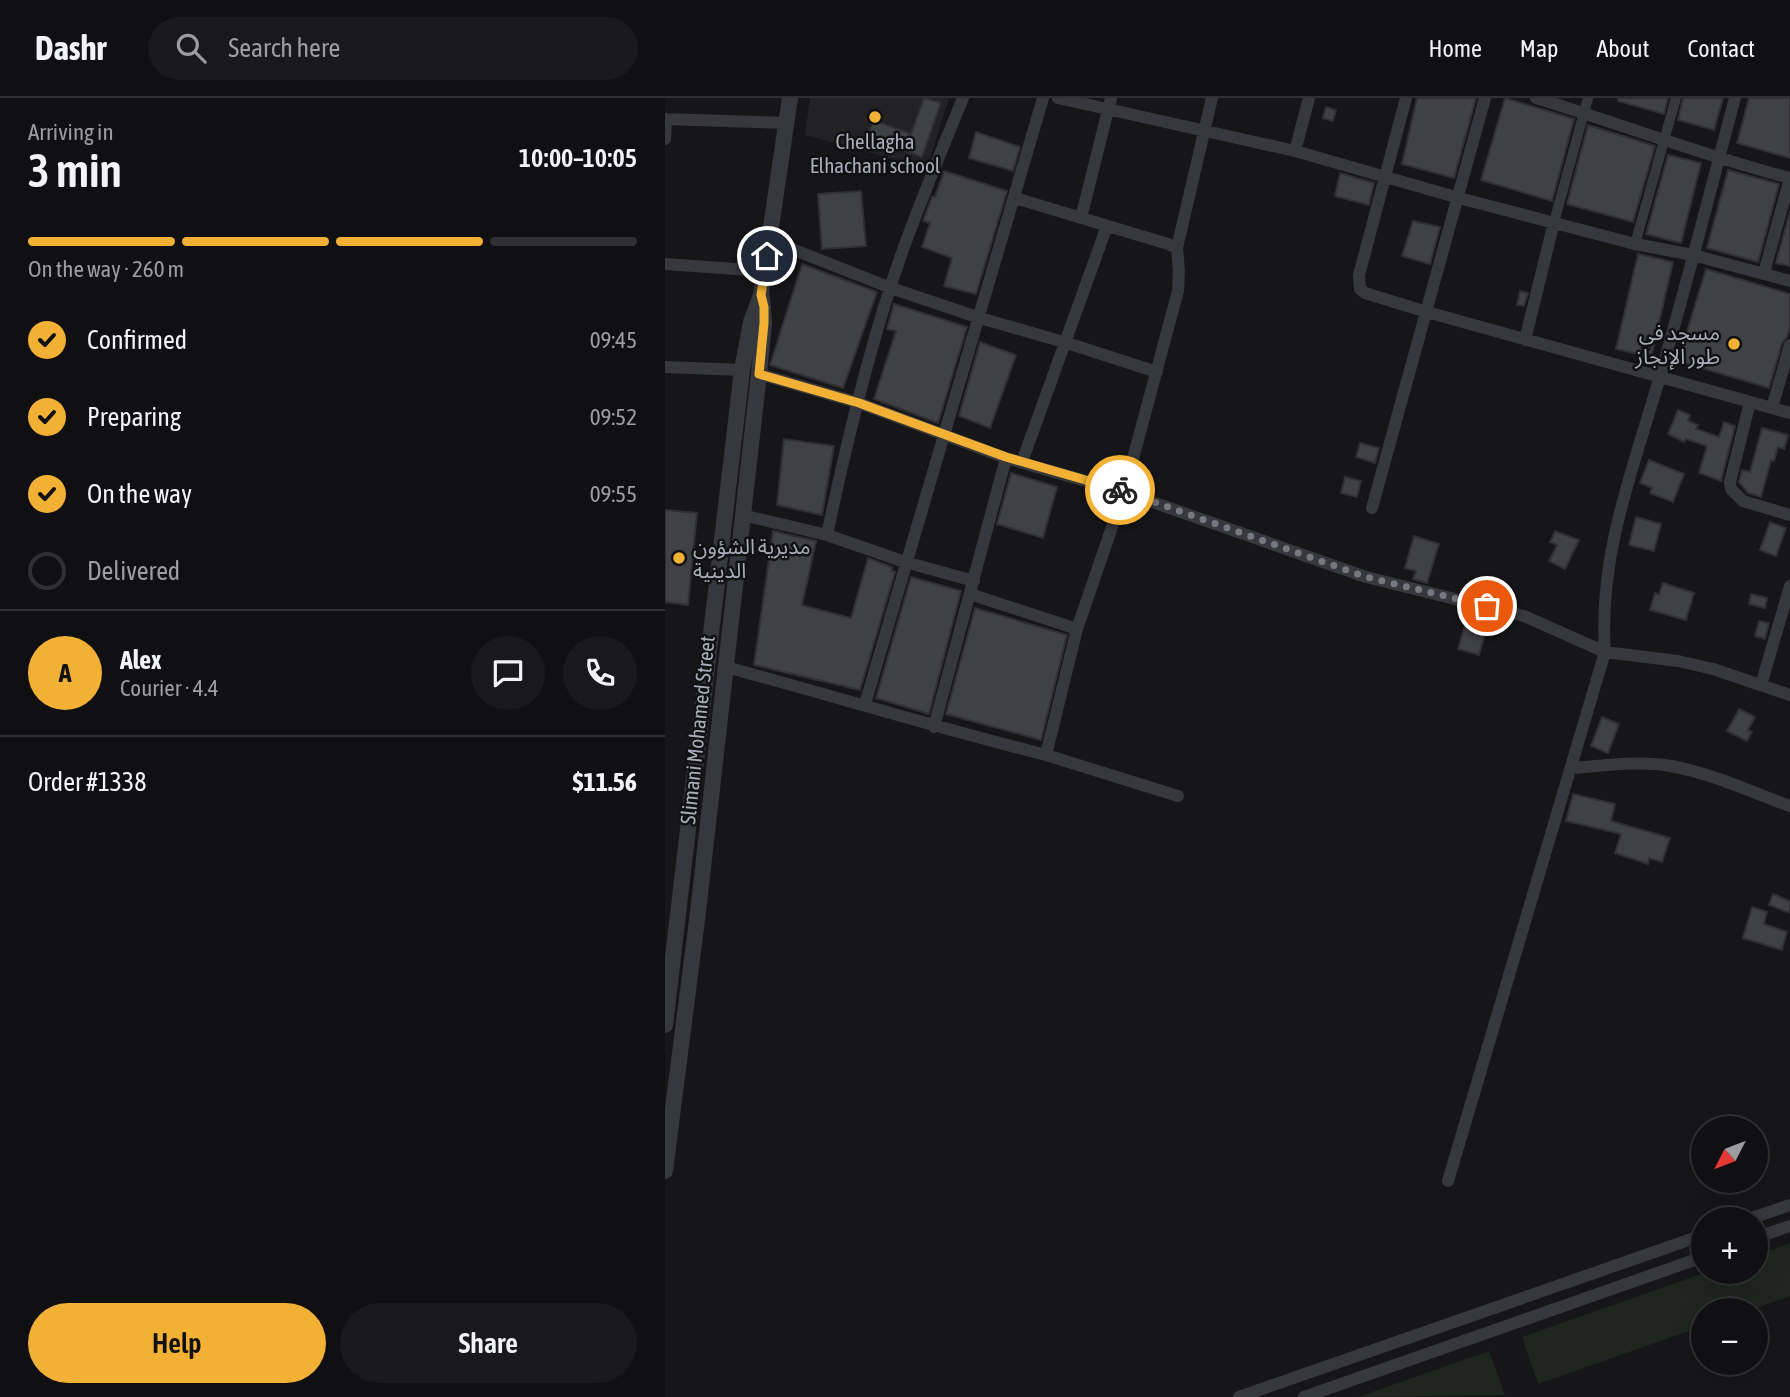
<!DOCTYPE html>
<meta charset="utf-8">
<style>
body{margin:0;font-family:"Asap Condensed","Noto Sans Arabic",sans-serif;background:#19191b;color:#f1f3f6;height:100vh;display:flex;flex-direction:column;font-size:26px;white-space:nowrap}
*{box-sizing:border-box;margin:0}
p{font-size:23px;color:#9c9d9f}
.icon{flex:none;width:38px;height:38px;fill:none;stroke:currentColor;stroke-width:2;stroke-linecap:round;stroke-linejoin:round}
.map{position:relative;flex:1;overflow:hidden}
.details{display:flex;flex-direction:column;background:#101012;width:665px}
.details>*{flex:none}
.needle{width:46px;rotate:228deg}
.controls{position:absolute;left:1026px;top:1018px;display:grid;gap:14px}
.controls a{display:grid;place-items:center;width:77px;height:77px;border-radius:50%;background:#101012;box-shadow:0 7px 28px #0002,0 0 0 2px #303032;font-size:35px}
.pin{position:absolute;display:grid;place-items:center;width:60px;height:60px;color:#fff;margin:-30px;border:4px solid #fff;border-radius:50%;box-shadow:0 2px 7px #0007}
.courier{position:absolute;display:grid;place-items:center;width:70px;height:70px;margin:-35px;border:5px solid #f2b134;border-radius:50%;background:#fff;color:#222;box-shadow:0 2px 9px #0007}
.headline em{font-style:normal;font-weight:600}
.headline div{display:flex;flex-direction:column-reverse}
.headline{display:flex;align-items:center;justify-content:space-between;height:119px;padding:0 28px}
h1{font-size:46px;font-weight:600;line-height:52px}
.bar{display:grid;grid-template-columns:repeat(4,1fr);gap:10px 7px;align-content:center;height:84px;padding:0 28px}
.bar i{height:9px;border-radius:5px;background:#303032}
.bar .current{background:#f2b134}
.bar p{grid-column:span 4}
.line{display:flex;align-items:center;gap:18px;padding:0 28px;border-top:2px solid #303032}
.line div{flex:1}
.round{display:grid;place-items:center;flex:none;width:74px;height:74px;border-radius:37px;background:#19191b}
ol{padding:0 28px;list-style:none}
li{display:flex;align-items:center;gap:21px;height:77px}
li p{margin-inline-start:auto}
li .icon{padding:7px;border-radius:50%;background:#f2b134;color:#111;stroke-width:4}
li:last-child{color:#9c9d9f}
li i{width:38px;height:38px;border:4px solid #303032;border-radius:50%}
.primary-button{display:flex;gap:14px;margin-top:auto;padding:14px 28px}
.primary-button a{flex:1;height:80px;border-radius:42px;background:#f2b134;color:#111;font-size:28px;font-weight:600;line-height:80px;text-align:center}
.primary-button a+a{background:#19191b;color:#f1f3f6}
header{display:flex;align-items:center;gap:42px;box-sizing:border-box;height:98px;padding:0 35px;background:#101012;border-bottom:2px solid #303032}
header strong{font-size:33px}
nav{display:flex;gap:38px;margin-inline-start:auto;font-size:24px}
.search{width:490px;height:63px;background:#19191b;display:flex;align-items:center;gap:18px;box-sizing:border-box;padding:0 24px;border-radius:38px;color:#9c9d9f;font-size:26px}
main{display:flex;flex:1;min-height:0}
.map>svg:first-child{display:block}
.built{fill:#222225}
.green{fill:#1e261f}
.building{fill:#404145;stroke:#303034;stroke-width:2}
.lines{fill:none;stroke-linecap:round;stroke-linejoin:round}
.pedestrian{stroke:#37383d;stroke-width:10}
.minor{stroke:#37383d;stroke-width:12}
.tertiary{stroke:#37383d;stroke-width:16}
.done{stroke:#757880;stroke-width:7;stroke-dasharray:0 12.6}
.route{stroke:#f2b134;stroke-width:9}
.poi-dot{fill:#f2b134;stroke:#111113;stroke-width:2.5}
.labels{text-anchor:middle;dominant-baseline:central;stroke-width:5;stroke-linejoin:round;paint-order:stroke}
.poi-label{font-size:21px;fill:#a8adb8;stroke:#111113}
.street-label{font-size:21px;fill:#a8adb8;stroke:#111113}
</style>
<header>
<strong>Dashr</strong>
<div class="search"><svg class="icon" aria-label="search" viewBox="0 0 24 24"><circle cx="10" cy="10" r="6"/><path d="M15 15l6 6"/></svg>Search here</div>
<nav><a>Home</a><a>Map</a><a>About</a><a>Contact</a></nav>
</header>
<main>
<section class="details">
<div class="headline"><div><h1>3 min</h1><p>Arriving in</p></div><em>10:00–10:05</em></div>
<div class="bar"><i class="current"></i><i class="current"></i><i class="current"></i><i></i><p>On the way · 260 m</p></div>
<ol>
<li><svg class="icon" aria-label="check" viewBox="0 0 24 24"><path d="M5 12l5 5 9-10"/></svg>Confirmed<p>09:45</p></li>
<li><svg class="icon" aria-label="check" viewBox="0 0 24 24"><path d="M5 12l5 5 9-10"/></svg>Preparing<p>09:52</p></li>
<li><svg class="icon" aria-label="check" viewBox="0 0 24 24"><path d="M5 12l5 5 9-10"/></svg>On the way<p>09:55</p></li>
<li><i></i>Delivered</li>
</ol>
<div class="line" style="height:126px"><b class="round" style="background:#f2b134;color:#111">A</b><div><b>Alex</b><p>Courier · 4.4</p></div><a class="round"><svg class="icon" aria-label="chat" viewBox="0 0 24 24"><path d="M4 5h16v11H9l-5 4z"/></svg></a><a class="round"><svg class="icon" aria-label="phone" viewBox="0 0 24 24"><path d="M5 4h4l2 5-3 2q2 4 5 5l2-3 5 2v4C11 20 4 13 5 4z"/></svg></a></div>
<div class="line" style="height:91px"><div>Order #1338</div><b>$11.56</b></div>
<div class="primary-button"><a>Help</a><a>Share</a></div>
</section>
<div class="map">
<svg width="1125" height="1299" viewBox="0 0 1125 1299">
<rect width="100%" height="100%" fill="#161618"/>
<!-- built -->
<path class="built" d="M145 0H284L262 70 140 37Z"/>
<!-- green -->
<path class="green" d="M1125 1145V1198L1083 1213H1038V1228L873 1286 857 1239 1042 1174H1090V1158Z
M824 1253 840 1297 693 1299Z"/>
<!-- building -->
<path class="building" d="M259 0 276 5 257 59 202 40 208 22 246 36Z
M752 0H811L789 80 737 66Z
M840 0 909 21 887 103 816 82Z
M953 0H1003L999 16 953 3Z
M1018 0H1058L1049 32 1013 22Z
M1084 0H1125V60L1072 45Z
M661 9 671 12 668 23 658 20Z
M923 27 990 48 968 124 902 106Z
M311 34 355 49 348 73 304 60Z
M1003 57 1036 65 1016 145 981 136Z
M1063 72 1114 86 1093 164 1042 150Z
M279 73 342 93 311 196 279 188 287 160 257 149 265 125 258 123 267 99H270Z
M675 75 709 85 704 107 670 98Z
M196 93 201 148 157 151 153 96Z
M1125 113V168L1111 165Z
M748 123 775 129 765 166 737 158Z
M973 156 1008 164 986 259 951 251Z
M137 166 212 194 178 290 105 267Z
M1041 171 1125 196V230L1122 239 1117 245 1104 290 1013 263Z
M855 193 863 195 859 208 852 207Z
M229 206 302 229 273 325 209 301 231 233 222 231Z
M315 244 351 257 325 330 294 318Z
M1013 312 1025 317 1023 323 1033 327 1031 331 1054 339 1059 324 1070 328 1056 383 1034 375 1042 348 1021 341 1019 344 1003 336Z
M1097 330 1123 337 1119 351 1113 349 1109 363 1106 362 1096 399 1083 395 1074 384 1077 372 1085 374Z
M119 341 169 348 157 417 112 407Z
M695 345 714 350 710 365 691 359Z
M984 362 1019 376 1008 404 985 395 987 390 975 385Z
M346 375 392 389 378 440 332 426Z
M680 379 696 383 692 399 676 395Z
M0 412 32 415 23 507 0 504Z
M971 419 996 426 989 453 964 447Z
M1105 424 1121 430 1111 458 1095 452Z
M108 433 151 443 137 507 186 520 203 460 227 469 226 473 230 474 195 592 89 567Z
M890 433 914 442 900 471 884 463 892 447 885 444Z
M749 438 774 446 762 485 748 481 751 473 740 470Z
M246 479 296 493 264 616 211 600Z
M998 485 1029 495 1021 522 985 512 990 495 994 497Z
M1086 496 1102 500 1100 510 1084 506Z
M310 510 402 537 376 642 281 616Z
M1094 523 1104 525 1100 541 1090 538Z
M800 527 821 533 814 557 793 551Z
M1074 611 1090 619 1083 632 1087 634 1082 643 1062 633Z
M937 619 954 626 943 655 926 648Z
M908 696 950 706 946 723 1005 740 997 764 984 760 983 766 950 755 956 736 901 723Z
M1108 796 1125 803V815L1104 807Z
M1087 809 1102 814 1099 826 1122 834 1117 852 1078 840Z"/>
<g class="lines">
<!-- pedestrian -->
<path class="pedestrian" d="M889 124 923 0
M970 146 1011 0"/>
<!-- minor -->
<path class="minor" d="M393 0 630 53 794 100 970 146 1028 157 1125 183
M741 0 694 177 695 191 700 195 762 214 1125 315
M871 0C956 26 1039 58 1125 80L1099 175
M0 21 122 25
M0 41 1 21
M630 53 644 0
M416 120 446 0
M104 142 226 190 315 220 402 245 492 274
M512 150 547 0
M0 166 100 173
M860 242 889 124
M0 269 77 272
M94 276 194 305 341 360
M1085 304 1065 384 1066 391 1078 403 1125 417
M1107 310 1125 247
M357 364 442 128
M707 410 820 0
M77 417 162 437 240 464 309 483
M162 437C182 342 206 240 239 149 257 99 278 49 298 0
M305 496 412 531
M61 569C168 598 274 630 381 657L412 531 459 394 513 193 514 173 512 150 503 146 350 100
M1096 587 1125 488
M200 606 378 0
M269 629 341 360 459 394 701 479 859 518 940 554 1013 563 1048 571 1125 597
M381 657 513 698
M907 670C939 668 974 662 1006 668 1046 675 1086 694 1125 708
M783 1083 940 554C933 457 969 369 995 278 1022 186 1045 93 1070 0
M1081 1122 1125 1107
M1090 1140 1125 1128
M574 1299 1038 1137
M639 1299 1038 1159"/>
<!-- tertiary -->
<path class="tertiary" d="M0 927 77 272 86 224 96 197 125 0
M0 1073 33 814 94 276 99 225 97 199"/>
</g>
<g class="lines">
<!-- done -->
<path class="done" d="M455 392 701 479 822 508"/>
<!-- route -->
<path class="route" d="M102 158 96 197 99 209V225L94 276 194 305 341 359 455 392"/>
</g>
<!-- markers -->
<g class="poi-dot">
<circle cx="210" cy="19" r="7"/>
<circle cx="1069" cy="246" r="7"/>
<circle cx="14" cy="460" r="7"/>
</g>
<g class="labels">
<!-- poi labels -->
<g class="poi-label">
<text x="210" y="43">Chellagha<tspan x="210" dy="24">Elhachani school</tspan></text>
<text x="1055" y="234" text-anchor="end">مسجد في<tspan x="1055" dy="24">طور الإنجاز</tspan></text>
<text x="28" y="448" text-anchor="start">مديرية الشؤون<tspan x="28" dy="24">الدينية</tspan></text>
</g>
<!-- street labels -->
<g class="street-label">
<text transform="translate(32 632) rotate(-84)">Slimani Mohamed Street</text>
</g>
</g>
</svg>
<div class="controls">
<a><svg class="needle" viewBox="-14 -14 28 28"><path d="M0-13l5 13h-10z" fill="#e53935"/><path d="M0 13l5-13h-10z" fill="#9c9d9f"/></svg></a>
<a>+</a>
<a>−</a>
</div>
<div class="pin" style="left:822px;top:508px;background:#ea580c"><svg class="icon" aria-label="bag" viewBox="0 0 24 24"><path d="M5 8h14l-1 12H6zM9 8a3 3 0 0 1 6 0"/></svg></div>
<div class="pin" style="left:102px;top:158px;background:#1f2937"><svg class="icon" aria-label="home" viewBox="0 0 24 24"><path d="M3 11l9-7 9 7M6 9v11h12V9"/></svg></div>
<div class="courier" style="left:455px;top:392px"><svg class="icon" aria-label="bike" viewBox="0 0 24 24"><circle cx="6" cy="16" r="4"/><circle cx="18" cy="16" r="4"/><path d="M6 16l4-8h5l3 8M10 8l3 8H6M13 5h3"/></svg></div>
</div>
</main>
